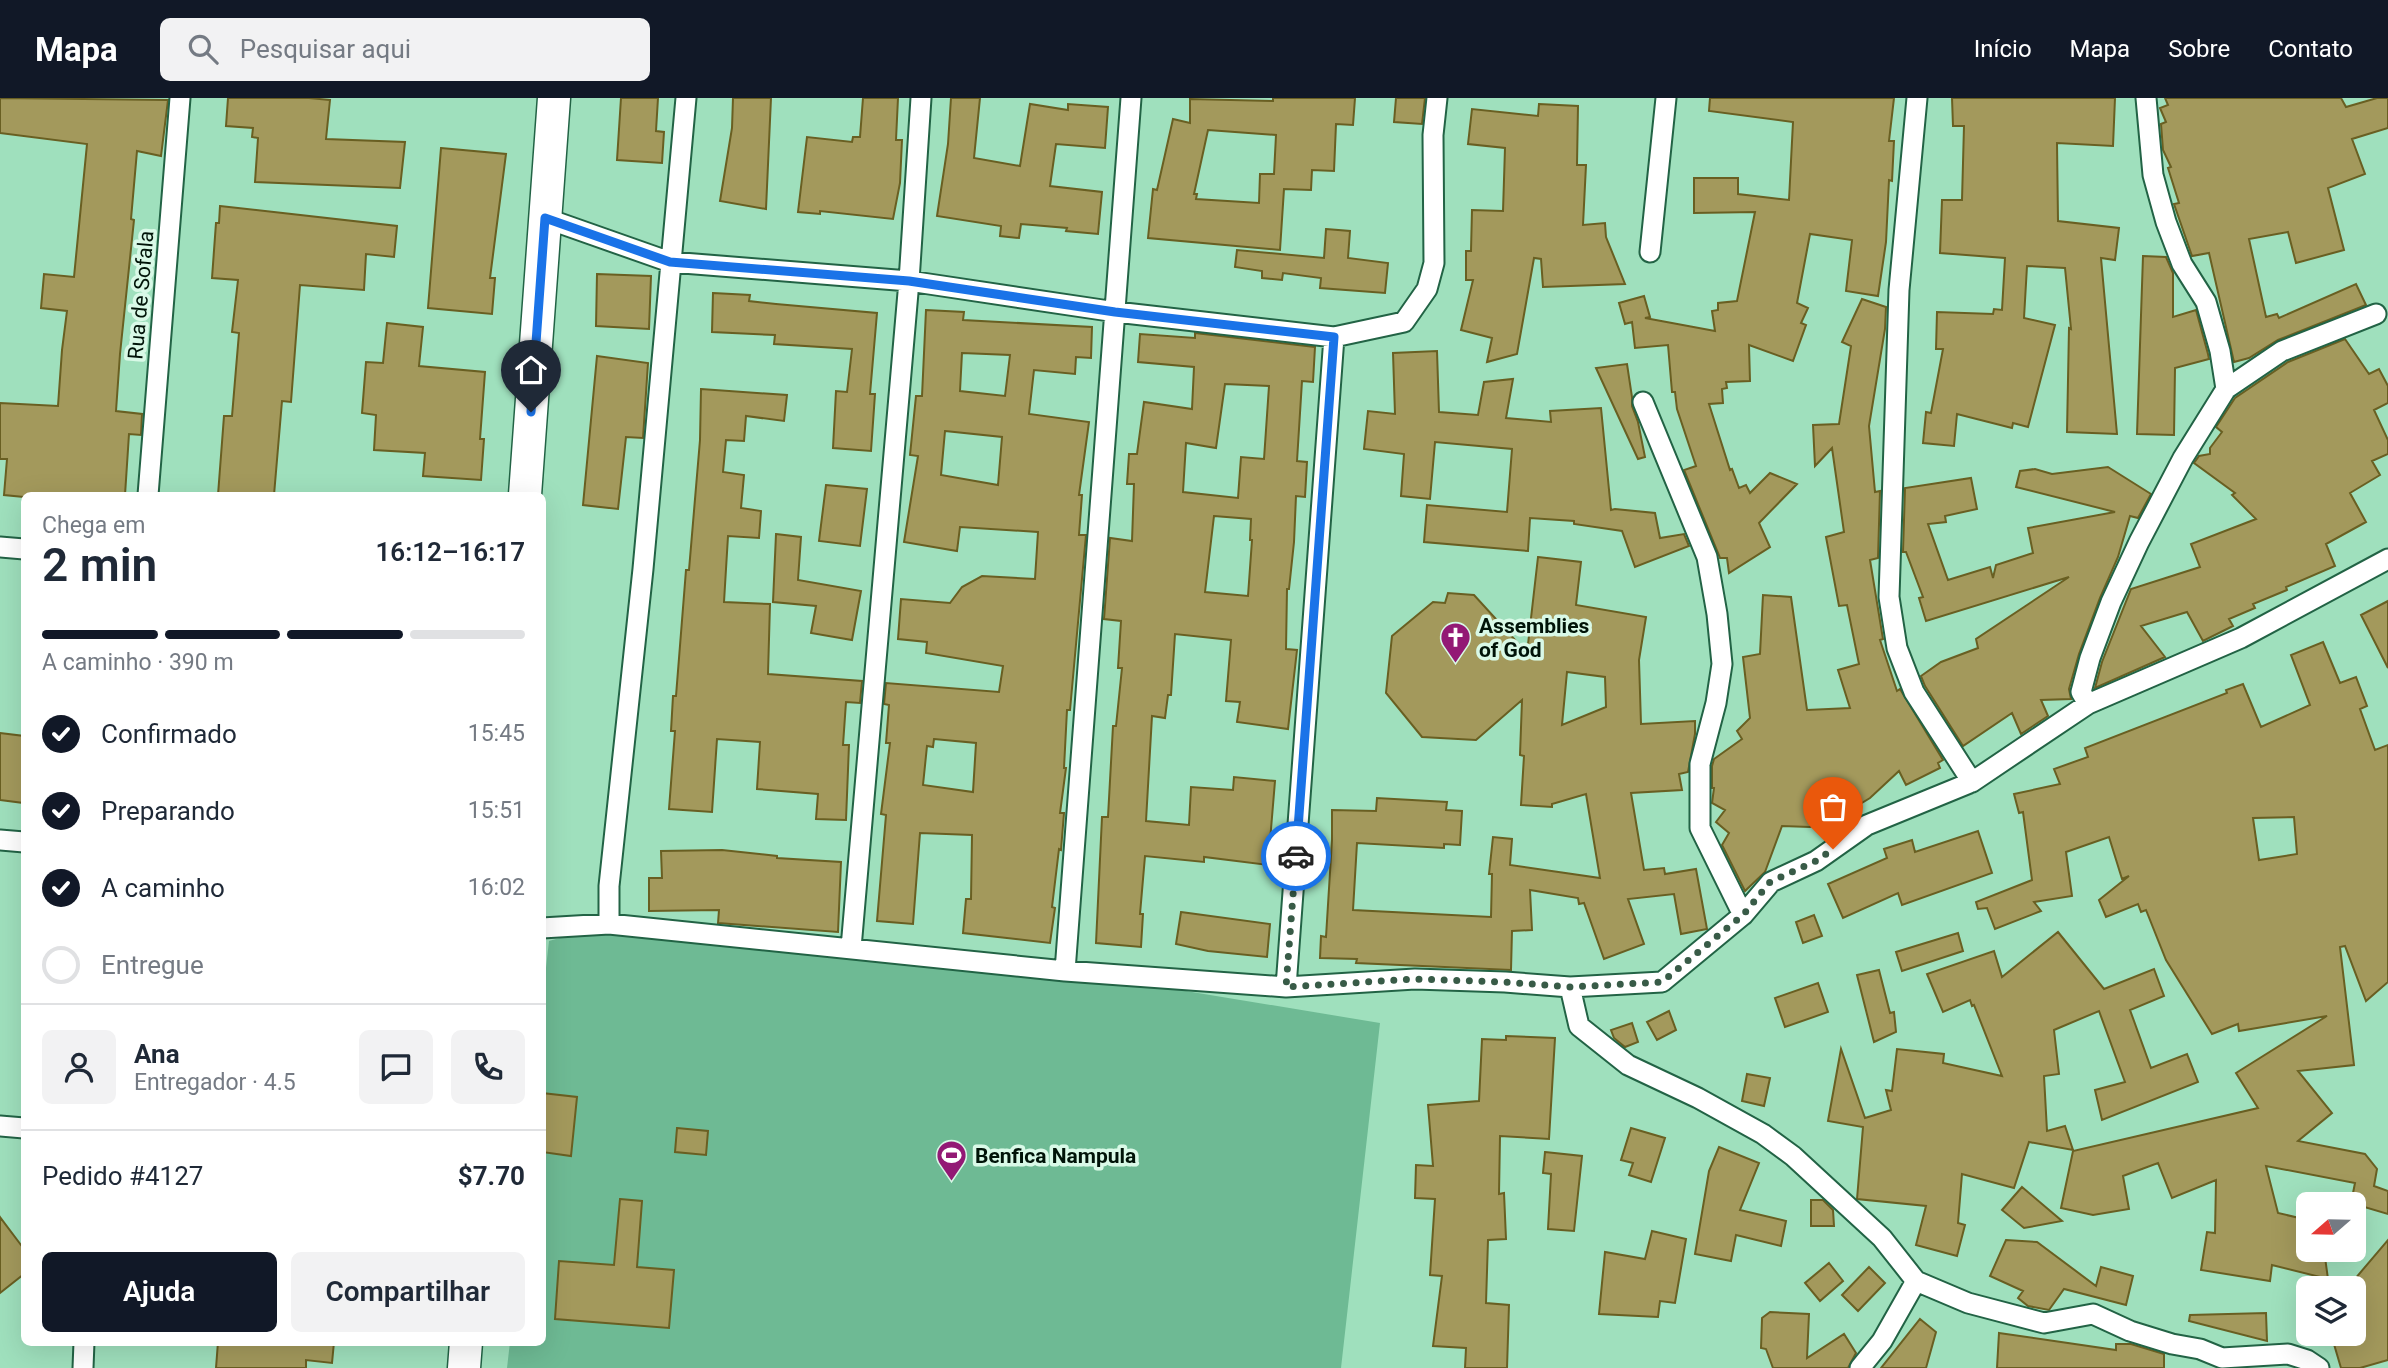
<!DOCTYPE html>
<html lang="pt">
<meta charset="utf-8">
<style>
body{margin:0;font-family:Roboto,sans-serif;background:#f2f2f3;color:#1f2937;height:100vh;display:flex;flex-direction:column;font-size:26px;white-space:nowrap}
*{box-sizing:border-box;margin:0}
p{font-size:23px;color:#747a83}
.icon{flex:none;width:38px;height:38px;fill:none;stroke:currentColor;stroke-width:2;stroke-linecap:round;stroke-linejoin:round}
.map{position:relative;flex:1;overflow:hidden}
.side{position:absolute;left:21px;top:394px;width:525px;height:854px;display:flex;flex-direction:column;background:#fff;border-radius:10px;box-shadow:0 7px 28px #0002}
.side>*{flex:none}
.needle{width:46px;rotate:250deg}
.fabs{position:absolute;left:2296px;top:1094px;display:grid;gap:14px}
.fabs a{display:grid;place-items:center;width:70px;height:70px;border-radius:10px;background:#fff;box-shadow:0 7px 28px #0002;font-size:35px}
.pin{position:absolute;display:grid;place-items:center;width:60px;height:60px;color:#fff;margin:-72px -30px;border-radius:50% 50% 50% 0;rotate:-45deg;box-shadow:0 0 7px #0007}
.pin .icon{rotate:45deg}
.courier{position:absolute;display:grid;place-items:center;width:70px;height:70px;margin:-35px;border:5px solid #1a73e8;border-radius:50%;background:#fff;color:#222;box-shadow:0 2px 9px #0007}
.overview em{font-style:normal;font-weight:600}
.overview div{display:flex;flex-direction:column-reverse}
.overview{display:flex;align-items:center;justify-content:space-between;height:119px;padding:0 21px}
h1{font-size:46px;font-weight:600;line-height:52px}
.bar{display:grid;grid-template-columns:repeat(4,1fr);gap:10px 7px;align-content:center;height:84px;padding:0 21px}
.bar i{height:9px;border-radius:5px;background:#e0e1e3}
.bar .current{background:#111827}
.bar p{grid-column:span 4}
.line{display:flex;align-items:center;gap:18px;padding:0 21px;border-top:2px solid #e0e1e3}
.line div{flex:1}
.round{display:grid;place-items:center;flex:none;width:74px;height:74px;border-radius:10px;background:#f2f2f3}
ol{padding:0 21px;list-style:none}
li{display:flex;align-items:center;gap:21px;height:77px}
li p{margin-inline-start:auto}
li .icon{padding:7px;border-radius:50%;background:#111827;color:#fff;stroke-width:4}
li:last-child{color:#747a83}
li i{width:38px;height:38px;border:4px solid #e0e1e3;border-radius:50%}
.cta{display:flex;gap:14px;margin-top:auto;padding:14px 21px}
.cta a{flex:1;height:80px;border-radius:10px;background:#111827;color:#fff;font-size:28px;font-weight:600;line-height:80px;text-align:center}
.cta a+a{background:#f2f2f3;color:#1f2937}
header{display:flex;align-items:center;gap:42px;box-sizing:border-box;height:98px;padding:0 35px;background:#111827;color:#fff}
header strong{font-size:33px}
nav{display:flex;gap:38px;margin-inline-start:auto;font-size:24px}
.search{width:490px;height:63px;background:#f2f2f3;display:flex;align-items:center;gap:18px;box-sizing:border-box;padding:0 24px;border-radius:10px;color:#747a83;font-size:26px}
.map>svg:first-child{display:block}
.green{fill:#6eba94}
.building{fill:#a3995c;stroke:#695f22;stroke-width:2;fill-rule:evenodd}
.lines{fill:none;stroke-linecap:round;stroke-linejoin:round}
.minor-casing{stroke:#226345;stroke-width:23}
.primary-casing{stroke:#226345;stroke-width:35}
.minor{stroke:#fff;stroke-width:19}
.primary{stroke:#fff;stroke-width:32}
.done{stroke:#385b47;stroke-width:7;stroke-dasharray:0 12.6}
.route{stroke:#1a73e8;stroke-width:9}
.labels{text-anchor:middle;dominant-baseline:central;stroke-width:7;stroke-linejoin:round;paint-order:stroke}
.street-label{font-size:21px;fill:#001308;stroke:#d9f9e7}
.poi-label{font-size:21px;font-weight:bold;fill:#001308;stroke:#d9f9e7;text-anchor:start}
</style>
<header>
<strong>Mapa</strong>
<div class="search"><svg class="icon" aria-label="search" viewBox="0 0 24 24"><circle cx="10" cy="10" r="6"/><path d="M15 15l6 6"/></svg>Pesquisar aqui</div>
<nav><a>Início</a><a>Mapa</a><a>Sobre</a><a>Contato</a></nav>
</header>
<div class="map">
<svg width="2388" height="1270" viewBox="0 0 2388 1270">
<rect width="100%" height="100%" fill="#9fe0bd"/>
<!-- green -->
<path class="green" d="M609 826 1065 873 1380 925 1341 1270H507L510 1244H542V905L549 843Z"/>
<!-- building -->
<path class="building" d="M0 0 168 2 161 58 137 53 131 121 134 122 120 256 116 313 142 316 141 337 129 336 125 397 24 399 4 397 7 361H0V305L58 308 62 252 67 213 41 210 44 176 74 179 87 46 0 35Z
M228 0H309L330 2 326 41 405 44 400 90 255 84 258 40 252 39 253 30 226 28Z
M621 0H658L656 33 664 34 662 65 617 62Z
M733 0H771L766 111 720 103 732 30Z
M863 0H898L896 42H902L900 85 893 121 820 113V116L798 114 807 39 852 44 853 39H860Z
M951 0H980L974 60 1020 68 1030 6 1068 12V6L1108 9 1105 50 1056 46 1050 88 1102 94 1098 136 1066 133 1067 130 1021 126 1019 140 1000 138 1001 128 937 118 948 46Z
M1273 0H1355L1353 27 1336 26 1334 73 1312 72 1311 92 1284 91 1280 152 1148 140 1153 91 1157 92 1173 21 1190 25V1L1273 3ZM1208 32 1276 37 1274 76H1260L1259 105 1196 101 1197 96H1194Z
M1396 0H1425L1422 26 1394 24Z
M1710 0H1894L1889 43H1894L1892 83 1889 82 1886 144 1878 198 1846 193 1852 142 1810 136 1797 205 1808 210 1801 225 1806 227 1793 263 1749 247 1750 283 1726 284 1727 290 1722 291 1723 305 1709 306 1730 372 1732 371 1739 390 1746 387 1750 395 1770 375 1797 386 1759 425 1770 449 1729 475 1727 460H1720L1684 372 1696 368 1677 311 1675 294H1672L1668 247 1635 250 1632 224 1625 226 1619 205 1644 198 1650 219 1645 220 1715 233 1712 213 1718 212V205L1737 203 1755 114 1694 115V80H1738V96L1789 102 1793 24 1709 13Z
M1952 0H2115L2113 48 2057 45 2058 123 2119 130 2115 162 2101 160 2117 336 2067 334 2069 230 2071 231 2065 170 2027 168 2024 220 2055 227 2028 329 2013 325 2012 330 1957 316 1954 348 1923 345 1926 314 1931 315 1943 251H1936L1937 214 1993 216 1994 211 2002 212 2005 160 1940 155 1942 102H1962L1964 28H1953Z
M2165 0H2341L2346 9 2377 0H2388V30L2352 41 2365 76 2328 90 2344 152 2296 165 2288 134 2249 141 2266 219 2277 216 2279 220 2356 186 2366 207 2278 242 2249 260 2234 264 2209 155 2192 158 2174 106 2179 105 2168 70 2171 69 2163 52 2161 26 2166 24 2160 10 2168 7Z
M1539 6 1578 8 1577 67H1586L1583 127 1605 125 1606 139 1625 186 1543 189 1541 161 1534 160 1517 256 1487 264 1492 240 1461 232 1473 182H1466V153H1471L1472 112 1503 113 1505 50 1468 46 1472 11 1538 18Z
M441 50 506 56 490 180H495L492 216 428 210Z
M220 108 397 128 394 159 366 156 364 192 300 187 291 304 282 303 274 397H218L224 318H232L239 235 232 234 238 182 212 180 216 125H219Z
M1326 131 1350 133 1348 160 1388 165 1385 195 1320 190 1321 180 1283 175 1282 182 1262 180V173L1235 169 1237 152 1324 160Z
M2143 158 2166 159 2173 175V219L2196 212 2208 256 2209 261 2175 270 2174 337 2137 336Z
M597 176 651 178 649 231 596 228Z
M713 195 750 197 749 203 776 206 877 215 870 296H875L871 353 833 350 836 293 847 294 852 251 774 246 775 237 712 234Z
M1862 201 1886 209 1885 231 1869 328 1875 394 1880 393 1878 460 1870 462 1883 541 1880 542 1897 593 1900 591 1943 662 1938 665 1940 670 1906 687 1899 673 1870 700 1837 720 1810 729 1782 728 1765 774 1745 793 1722 747 1729 735 1716 724 1725 712 1712 705 1714 690H1712V668L1714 661 1742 641 1737 633 1750 620 1743 559 1760 556 1763 497 1791 499 1807 612 1850 610 1838 572 1859 566 1847 507 1839 508 1826 439 1844 434 1832 350 1815 368 1813 327 1839 326 1851 248 1842 244Z
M926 212 964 214 963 222 1092 229 1091 260 1076 259 1075 276 1034 272 1029 316 1089 324 1079 397H1082L1079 437H1086L1070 612H1067L1064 670H1066L1060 715H1064L1061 752 1059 751 1052 809 1055 810 1050 845 963 835 966 801H971L972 737 920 735 913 826 877 823 886 717 881 716 890 645H886L889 607 884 606 886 585 999 594 1003 568 926 555 927 544 898 541 901 501 950 505 962 489 982 478 1035 481 1038 434 960 429 957 453 904 444 918 358 910 357 916 298H922ZM962 255 1010 257 1005 298 960 293ZM945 333 1002 339 998 387 941 377ZM934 641 976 645 973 694 923 687 927 648 933 649Z
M387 225 423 229 419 268 485 274 480 341H484L481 382 423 378 425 355 374 352 376 317 362 315 366 264 383 265Z
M1195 235 1315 249 1313 284 1302 283 1297 363 1307 364 1305 399 1296 398 1294 444 1289 491H1287L1286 551 1297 552 1288 631 1237 624 1240 604 1226 603 1231 542 1175 536 1171 597H1168L1165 620 1152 618 1146 723 1189 727 1191 689 1233 692 1234 679 1275 683 1268 767 1204 759V764L1145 758 1140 816H1143L1141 849 1096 845 1102 719H1108L1113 628H1116L1122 570H1118L1121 523 1104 521 1110 440 1132 443 1134 386H1127L1129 356H1137L1144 304 1192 311 1194 269 1138 264 1140 236 1195 240ZM1225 286 1269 288 1264 361 1241 359 1238 400 1183 394 1186 345 1216 350ZM1214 418 1251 421 1250 442H1252L1248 498 1205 494Z
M2345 241 2369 276 2379 271 2388 288V305L2374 312 2388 342V356L2372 363 2380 377 2350 395 2366 424 2326 446 2335 468 2286 489 2287 492 2253 506 2255 510 2229 521 2233 528 2203 543 2187 514 2141 528 2165 559 2095 590 2102 564 2131 491 2200 469 2191 446 2256 421 2232 397 2235 395 2194 365 2199 358 2210 356V350L2222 334 2216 329 2235 300 2288 264Z
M1437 253 1439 314 1478 317 1484 284 1513 281 1506 320 1551 324 1550 313 1601 310 1611 412 1615 411 1655 415 1660 440 1684 436 1689 448 1635 469 1622 433 1574 426V423L1530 420 1528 453 1424 444 1427 407 1507 414 1512 351 1435 344 1430 401 1401 398 1404 356 1364 351 1368 313 1395 316 1393 255Z
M597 258 648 265 643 340 626 339 618 411 583 407Z
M1627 266 1632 299V308L1638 324 1645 359 1638 361 1596 270Z
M701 291 787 297 784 323 746 318 744 343 726 342 723 374 744 377 741 410 761 413 759 440 728 438 724 504 770 506 768 576 862 583 860 605 846 604 843 647H849L846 722 816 721 818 696 757 691 760 644 717 641 712 714 669 711 675 633H671L673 598H676L686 472H689L700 342Z
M2108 369 2151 396 2138 420 2130 418 2118 459 2100 500 2079 556 2069 591 2071 601 2041 602 2048 618 2021 636 2012 615 1963 648 1925 588 1921 578 1941 564 1978 550 1976 541 2069 479 1926 523 1919 500 1923 499 1906 454H1903L1905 390 1971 380 1977 411 1945 418 1946 424 1928 426 1948 482 1990 469 1993 480 1996 467 2033 455 2028 430 2115 414 2016 389 2020 373 2035 371 2052 376Z
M826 387 867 391 860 448 819 443Z
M776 436 801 439 798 482 861 493 852 542 811 535 816 508 773 504Z
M1538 459 1581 464 1576 507 1646 519 1639 562 1641 626 1695 623V636L1688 674 1679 676 1682 692 1631 695 1644 772 1664 770 1665 776 1696 771 1707 831 1681 836 1674 796 1628 801 1644 846 1604 861 1584 805 1579 806 1578 800 1530 792 1532 832 1512 833 1511 872 1356 865 1357 861 1320 860 1321 838 1326 839 1332 742V712L1376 713 1377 700 1447 704 1446 712 1462 713 1460 747 1444 746V750L1357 745 1353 812 1491 819 1492 776H1489L1493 739 1512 741 1510 767 1600 780 1586 696 1552 706V709L1521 707 1524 658 1520 657 1522 602 1476 642 1422 639 1386 595 1392 538 1433 504 1445 505 1448 495 1474 497 1527 555ZM1567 574 1605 579 1606 609 1562 627Z
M2388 503V570L2361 517Z
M2323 544 2340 585 2356 579 2367 608 2360 611 2375 652 2388 647V884L2366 903 2345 848 2340 849 2354 967 2298 973 2332 1015 2298 1043 2365 1056 2377 1071 2374 1088 2388 1093V1116L2351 1105 2355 1085 2266 1068 2278 1115 2308 1122V1152H2324L2328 1181 2272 1167 2270 1183 2201 1172 2207 1134 2215 1135 2216 1082 2172 1100 2158 1065 2123 1078 2129 1111 2093 1117 2061 1110 2073 1053 2258 1010 2236 975 2327 918 2239 933 2238 926 2212 936 2166 862 2146 812 2141 814 2138 806 2106 819 2099 802 2129 778 2122 781 2109 739 2066 754 2072 798 2034 804 2041 813 1995 831 1987 810 1978 811 1976 804 2032 782 2023 714 2019 715 2014 696 2060 686 2054 671 2088 659 2085 650 2227 595 2226 592 2243 586 2261 629 2310 607 2291 557ZM2294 719 2297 756 2259 762 2253 720Z
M0 635 24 638V705L0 702Z
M1978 733 1992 775 1902 807 1898 795 1843 820 1828 786 1887 760 1884 751 1912 742 1915 754Z
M722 752 777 758V760L841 764 838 834 718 825 719 812 649 813V780H662L661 753Z
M1181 814 1270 826 1267 859 1208 853 1176 846Z
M1814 817 1822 838 1803 845 1796 824Z
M2058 834 2104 891 2154 871 2164 898 2130 912 2151 970 2187 956 2198 984 2102 1022 2095 992 2125 984 2099 913 2054 932 2059 976 2044 978 2047 1033 2065 1028 2073 1052 2029 1044 2014 1090 1962 1076 1958 1125 1965 1127 1957 1158 1916 1147 1926 1108 1857 1101 1863 1029 1828 1023 1841 951 1865 1020 1891 1012 1886 992 1892 993 1897 951 1944 956 1943 965 2002 978 1974 907 1972 908 1970 902 1943 914 1927 876 1994 853 2002 879Z
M1958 835 1963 853 1902 873 1896 854Z
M1879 872 1890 915 1894 914 1896 934 1874 944 1857 877Z
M1818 885 1828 914 1785 929 1775 900Z
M1669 913 1676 932 1657 942 1647 924Z
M1632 925 1638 944 1625 949 1614 940 1611 932Z
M1506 938 1555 940 1549 1041 1500 1038 1499 1096 1504 1095 1506 1141 1488 1142 1486 1205 1509 1207 1507 1270H1465L1466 1250 1433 1248 1442 1178 1430 1177 1435 1101 1415 1100 1416 1067 1433 1068 1428 1007 1479 1003 1482 941 1506 942Z
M1747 976 1770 980 1764 1008 1742 1003Z
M542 995 577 999 571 1058 542 1054Z
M677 1030 708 1033 706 1057 675 1054Z
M1631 1030 1665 1040 1651 1084 1629 1077 1633 1065 1621 1062Z
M1719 1049 1759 1065 1740 1112 1786 1123 1781 1148 1736 1137 1731 1163 1695 1156 1709 1073Z
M1545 1054 1582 1058 1574 1133 1548 1131 1551 1076 1543 1075Z
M2022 1089 2062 1123 2024 1130 2002 1112Z
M620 1101 642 1103 637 1169 674 1172 669 1230 555 1221 559 1163 614 1167Z
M1811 1102H1823L1833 1112 1834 1128H1811Z
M0 1119 24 1151V1176L0 1195Z
M1652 1133 1686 1141 1675 1205 1660 1203 1658 1219 1599 1216 1605 1154 1645 1161Z
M2006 1142 2037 1144 2096 1188 2101 1169 2133 1178 2126 1207 2064 1191 2049 1212 2028 1208 2018 1200 2023 1193 1990 1178Z
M2388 1142V1262L2360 1270H2341L2331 1236H2354V1182Z
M1829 1165 1843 1183 1820 1203 1805 1185Z
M1869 1169 1885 1185 1858 1213 1842 1197Z
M1770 1214 1809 1216 1807 1260 1844 1236 1856 1255 1848 1270H1773L1766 1251 1761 1250 1762 1220Z
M2266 1215 2267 1243 2189 1223 2190 1217Z
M1920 1221 1936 1234 1926 1270H1881Z
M1999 1235 2116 1252V1246H2131L2164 1256V1270H1997Z
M218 1244H334L332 1265 306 1262V1270H216Z"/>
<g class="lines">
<defs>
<path id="minor" d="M1917 0 1899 192 1889 499 1897 550 1914 594 1972 684
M2146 0 2153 77 2166 124 2182 166 2206 204 2220 253 2226 291
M545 120 670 164 909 183 1116 214 1334 239 1404 224 1427 191 1434 165 1433 37 1437 0
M1650 154 1666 0
M1643 304 1707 459 1717 516 1722 566 1716 605 1700 666V730L1743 817
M148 397 180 0
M0 449 24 451
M2088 606 2081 594 2090 560 2111 504 2139 444 2183 360 2226 291 2282 253 2376 216
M0 742 24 744
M609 826V788L643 471 686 0
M542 830 609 826 1065 873 1286 889 1415 881 1505 884 1570 889 1662 884 1743 817 1771 784 1816 763 1867 727 1972 684 2088 606 2241 540 2388 461
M851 850 909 183 921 0
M1065 873 1131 0
M1286 889 1334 239
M1570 889 1579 928 1628 967 1698 1000 1763 1036 1793 1058 1882 1140 1916 1183 1968 1205 2044 1225 2093 1216 2130 1233 2172 1246 2200 1251 2222 1260 2288 1256 2307 1262 2319 1270
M0 1028 24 1030
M83 1270 84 1244
M1860 1270 1882 1243 1916 1183"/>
<path id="primary" d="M525 397 554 0
M464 1270 466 1244"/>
</defs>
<!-- minor casing -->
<use href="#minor" class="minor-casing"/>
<!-- primary casing -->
<use href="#primary" class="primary-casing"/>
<!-- minor -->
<use href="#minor" class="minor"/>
<!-- primary -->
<use href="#primary" class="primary"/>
</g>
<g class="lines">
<!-- done -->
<path class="done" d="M1296 758 1286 889 1415 881 1505 884 1570 889 1662 884 1743 817 1770 784 1816 763 1833 751"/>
<!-- route -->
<path class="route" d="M531 314 545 120 670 164 909 183 1115 214 1334 239 1296 758"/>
</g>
<!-- icons -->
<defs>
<symbol id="church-pin" viewBox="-11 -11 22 30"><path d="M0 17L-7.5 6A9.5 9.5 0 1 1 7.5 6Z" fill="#931975" stroke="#d9f9e7"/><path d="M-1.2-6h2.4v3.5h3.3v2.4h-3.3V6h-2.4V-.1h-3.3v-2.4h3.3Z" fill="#fff"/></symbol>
<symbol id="stadium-pin" viewBox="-11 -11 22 30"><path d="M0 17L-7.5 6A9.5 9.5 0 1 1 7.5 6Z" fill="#931975" stroke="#d9f9e7"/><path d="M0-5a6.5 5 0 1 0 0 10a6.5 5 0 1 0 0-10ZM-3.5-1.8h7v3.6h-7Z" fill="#fff"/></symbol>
</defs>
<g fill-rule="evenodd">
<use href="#church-pin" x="1438" y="522" width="35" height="47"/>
<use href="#stadium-pin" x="934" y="1040" width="35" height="47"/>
</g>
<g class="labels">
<!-- street labels -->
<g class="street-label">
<text transform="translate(141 197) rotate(-85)">Rua de Sofala</text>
</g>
<!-- poi labels -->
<g class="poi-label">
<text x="1479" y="528">Assemblies<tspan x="1479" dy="24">of God</tspan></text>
<text x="975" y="1058">Benfica Nampula</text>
</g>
</g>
</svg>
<div class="fabs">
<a><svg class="needle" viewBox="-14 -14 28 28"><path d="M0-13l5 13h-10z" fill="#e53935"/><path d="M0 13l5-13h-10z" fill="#747a83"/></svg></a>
<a><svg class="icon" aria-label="layers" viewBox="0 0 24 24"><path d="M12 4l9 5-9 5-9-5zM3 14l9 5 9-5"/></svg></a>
</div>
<div class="pin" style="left:1833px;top:751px;background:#ea580c"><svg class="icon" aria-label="bag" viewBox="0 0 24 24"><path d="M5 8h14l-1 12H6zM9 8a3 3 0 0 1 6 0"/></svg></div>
<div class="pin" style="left:531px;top:314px;background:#1f2937"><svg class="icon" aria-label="home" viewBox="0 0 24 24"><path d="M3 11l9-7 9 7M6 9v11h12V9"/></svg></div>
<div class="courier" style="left:1296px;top:758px"><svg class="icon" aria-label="car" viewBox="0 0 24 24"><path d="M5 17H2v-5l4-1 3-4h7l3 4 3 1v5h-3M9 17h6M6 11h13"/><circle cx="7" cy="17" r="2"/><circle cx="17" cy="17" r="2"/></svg></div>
<section class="side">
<div class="overview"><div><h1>2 min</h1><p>Chega em</p></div><em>16:12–16:17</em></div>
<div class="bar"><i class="current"></i><i class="current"></i><i class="current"></i><i></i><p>A caminho · 390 m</p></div>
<ol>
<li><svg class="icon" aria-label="check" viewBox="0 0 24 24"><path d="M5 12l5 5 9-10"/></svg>Confirmado<p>15:45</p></li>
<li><svg class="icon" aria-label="check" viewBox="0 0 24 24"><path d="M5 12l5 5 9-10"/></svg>Preparando<p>15:51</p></li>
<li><svg class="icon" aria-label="check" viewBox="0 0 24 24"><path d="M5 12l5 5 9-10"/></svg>A caminho<p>16:02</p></li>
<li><i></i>Entregue</li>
</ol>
<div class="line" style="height:126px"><a class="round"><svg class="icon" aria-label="person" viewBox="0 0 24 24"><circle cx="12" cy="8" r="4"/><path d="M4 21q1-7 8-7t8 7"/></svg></a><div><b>Ana</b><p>Entregador · 4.5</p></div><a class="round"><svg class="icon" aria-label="chat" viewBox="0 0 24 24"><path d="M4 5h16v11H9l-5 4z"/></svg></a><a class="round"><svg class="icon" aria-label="phone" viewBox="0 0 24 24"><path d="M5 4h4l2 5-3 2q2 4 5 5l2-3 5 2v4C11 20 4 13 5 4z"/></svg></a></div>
<div class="line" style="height:91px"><div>Pedido #4127</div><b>$7.70</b></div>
<div class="cta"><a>Ajuda</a><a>Compartilhar</a></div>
</section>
</div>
